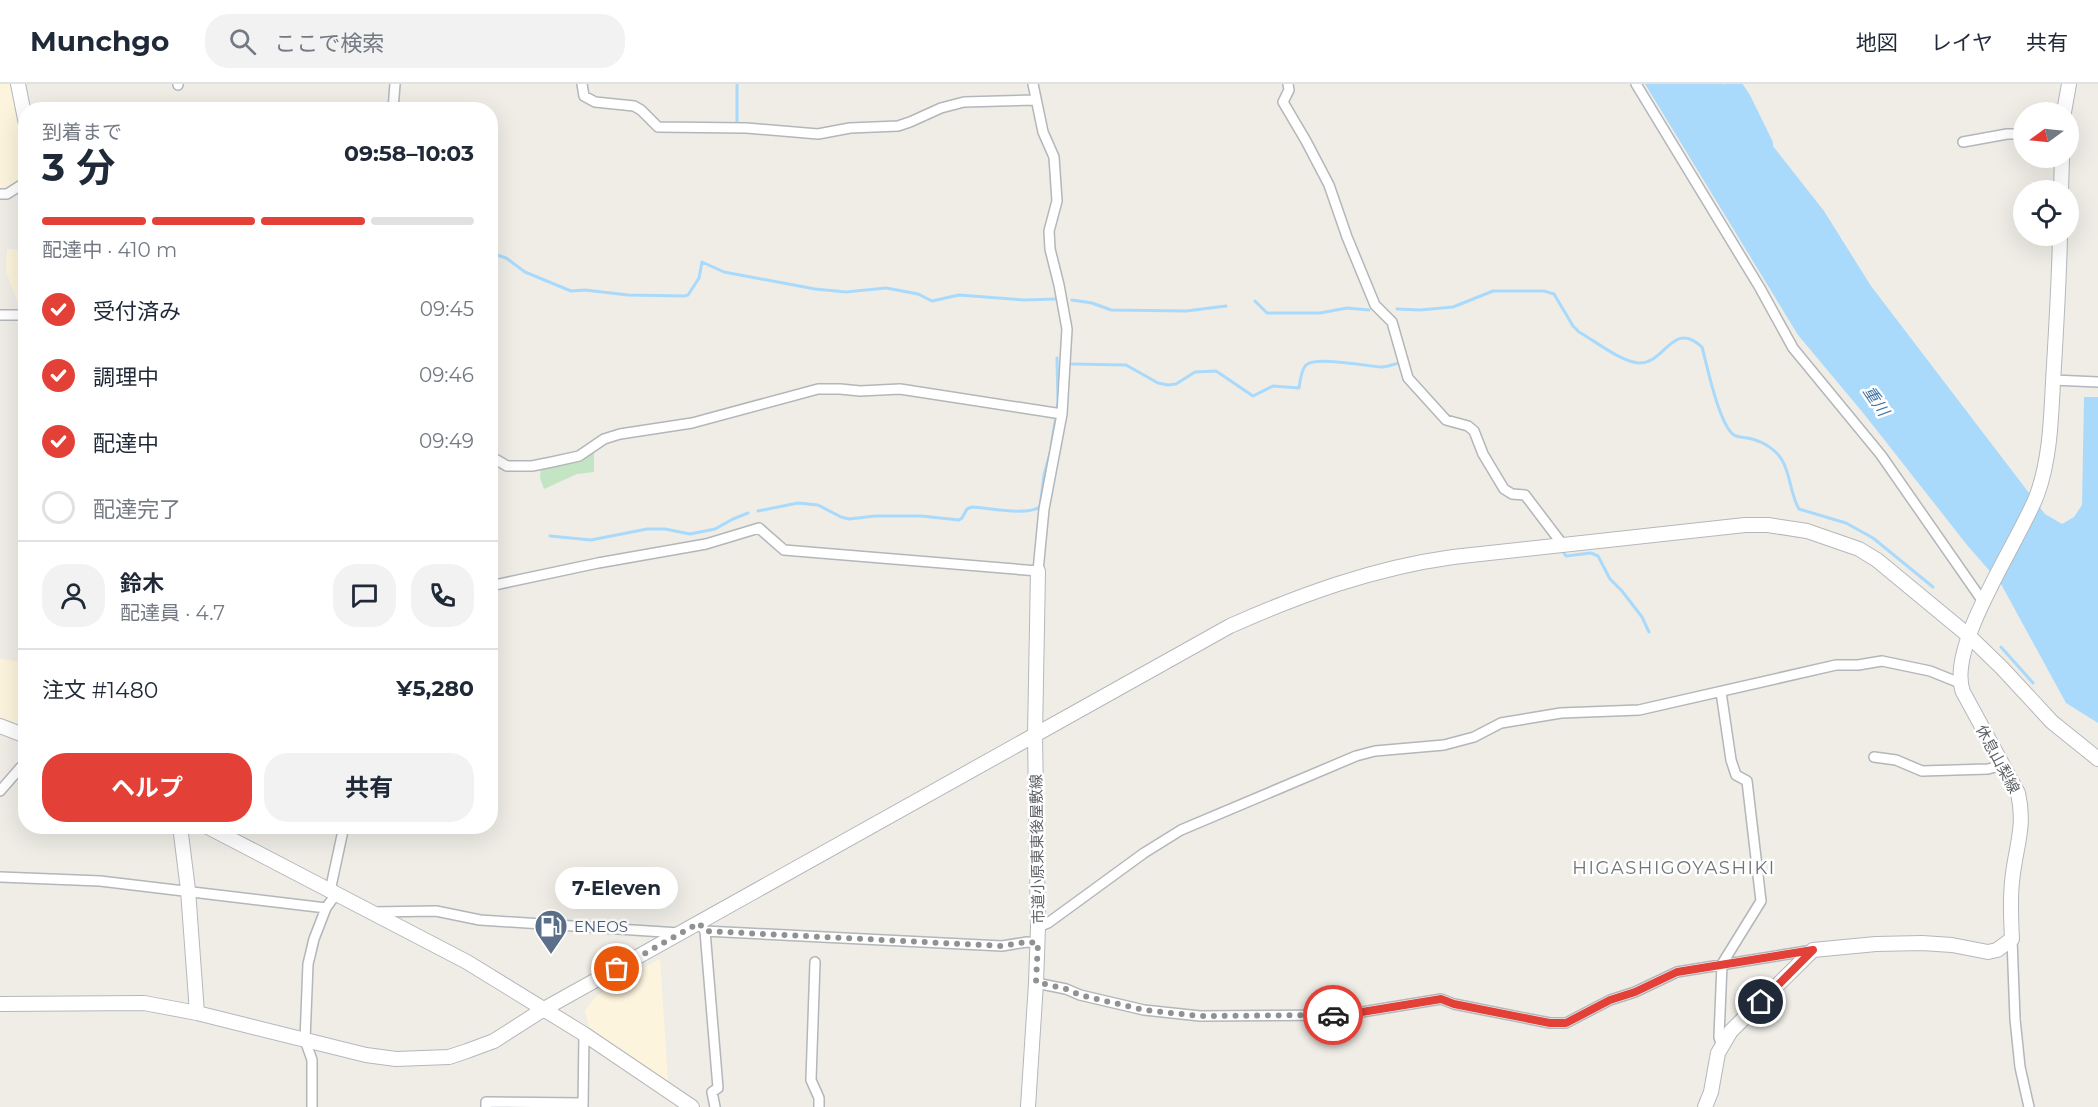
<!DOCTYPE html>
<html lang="ja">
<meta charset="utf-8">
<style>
body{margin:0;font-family:Montserrat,"Noto Sans JP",sans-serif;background:#f2f2f3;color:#1f2937;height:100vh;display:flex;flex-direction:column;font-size:22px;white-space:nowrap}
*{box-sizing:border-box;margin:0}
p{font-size:20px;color:#747a83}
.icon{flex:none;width:33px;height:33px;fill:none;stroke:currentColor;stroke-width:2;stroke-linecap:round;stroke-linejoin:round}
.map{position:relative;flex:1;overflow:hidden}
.sheet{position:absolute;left:18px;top:18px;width:480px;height:732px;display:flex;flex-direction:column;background:#fff;border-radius:24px;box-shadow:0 6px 24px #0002}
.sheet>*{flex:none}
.needle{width:39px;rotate:255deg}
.tools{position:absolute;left:2013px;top:18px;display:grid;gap:12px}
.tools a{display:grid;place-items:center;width:66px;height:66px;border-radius:50%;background:#fff;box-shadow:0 6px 24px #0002;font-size:30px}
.pin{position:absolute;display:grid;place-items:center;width:51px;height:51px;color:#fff;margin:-26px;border:3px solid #fff;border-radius:50%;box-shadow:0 2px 6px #0007}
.courier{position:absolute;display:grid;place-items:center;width:60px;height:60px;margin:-30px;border:4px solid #e34037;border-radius:50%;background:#fff;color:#222;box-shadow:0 2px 8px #0007}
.bubble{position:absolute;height:42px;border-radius:21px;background:#fff;box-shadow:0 6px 24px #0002;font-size:20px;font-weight:700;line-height:42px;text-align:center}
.summary em{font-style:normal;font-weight:700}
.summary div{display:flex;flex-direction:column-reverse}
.summary{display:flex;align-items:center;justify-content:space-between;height:102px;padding:0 24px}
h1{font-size:39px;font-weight:700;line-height:45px}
.bar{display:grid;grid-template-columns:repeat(4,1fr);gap:9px 6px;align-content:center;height:72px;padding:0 24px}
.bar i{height:8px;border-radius:4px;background:#e0e1e3}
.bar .selected{background:#e34037}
.bar p{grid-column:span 4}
.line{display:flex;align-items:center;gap:15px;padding:0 24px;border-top:2px solid #e0e1e3}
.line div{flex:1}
.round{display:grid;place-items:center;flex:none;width:63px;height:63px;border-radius:24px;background:#f2f2f3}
ol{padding:0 24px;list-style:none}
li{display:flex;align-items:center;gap:18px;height:66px}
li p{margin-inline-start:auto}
li .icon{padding:6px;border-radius:50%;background:#e34037;color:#fff;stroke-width:4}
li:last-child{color:#747a83}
li i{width:33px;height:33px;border:3px solid #e0e1e3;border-radius:50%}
.cta{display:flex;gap:12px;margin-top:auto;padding:12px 24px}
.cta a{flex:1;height:69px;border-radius:24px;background:#e34037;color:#fff;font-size:24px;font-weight:700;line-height:69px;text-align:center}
.cta a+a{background:#f2f2f3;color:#1f2937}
header{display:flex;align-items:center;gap:36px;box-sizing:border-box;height:84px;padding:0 30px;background:#fff;border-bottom:2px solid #e0e1e3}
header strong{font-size:28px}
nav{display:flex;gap:33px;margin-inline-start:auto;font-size:21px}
.search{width:420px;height:54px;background:#f2f2f3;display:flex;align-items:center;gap:15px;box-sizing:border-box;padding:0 21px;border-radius:24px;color:#747a83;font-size:22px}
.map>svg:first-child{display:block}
.commercial{fill:#fdf4dd}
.green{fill:#c4e5c3}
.water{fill:#a9dafc}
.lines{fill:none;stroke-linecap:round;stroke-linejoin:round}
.stream{stroke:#a9dafc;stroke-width:3}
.river{stroke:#a9dafc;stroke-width:16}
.street-casing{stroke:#b3b6ba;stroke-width:12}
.secondary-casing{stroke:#b4b8bc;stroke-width:16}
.street{stroke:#fff;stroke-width:9}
.secondary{stroke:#fff;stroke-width:14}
.done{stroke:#909292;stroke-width:6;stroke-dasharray:0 10.8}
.route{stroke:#e34037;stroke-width:8}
.labels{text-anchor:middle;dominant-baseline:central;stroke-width:5;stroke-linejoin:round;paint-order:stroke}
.street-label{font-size:15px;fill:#5d6165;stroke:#fff}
.service-label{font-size:15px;fill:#4e5e75;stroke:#fff;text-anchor:start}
.water-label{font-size:16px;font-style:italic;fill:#4275a6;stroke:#fff}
.quarter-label{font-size:18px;letter-spacing:1.5px;fill:#6e7377;stroke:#fff}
</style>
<header>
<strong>Munchgo</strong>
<div class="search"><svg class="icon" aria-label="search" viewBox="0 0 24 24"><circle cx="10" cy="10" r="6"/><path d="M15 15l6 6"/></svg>ここで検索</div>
<nav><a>地図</a><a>レイヤ</a><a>共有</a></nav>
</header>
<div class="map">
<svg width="2098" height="1023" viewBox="0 0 2098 1023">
<rect width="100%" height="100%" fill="#efede6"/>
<!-- commercial -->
<path class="commercial" d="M0 0H18L25 40V98L0 110Z
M7 165 25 166V265L15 232 23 231 6 188Z
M25 555V646L0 636V575L25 578Z
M660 875 668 998 625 971 589 943 585 927 595 913 624 894Z"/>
<!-- green -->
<path class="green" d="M594 367V388L577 390 544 405 540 394 541 383Z"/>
<!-- water -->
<path class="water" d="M1645 0H1724L1824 127 1871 202 2045 430 2062 440 2074 433 2082 421 2084 313H2098V639L2066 619 2001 500 1967 461 1864 330 1798 251Z"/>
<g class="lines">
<!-- stream -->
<path class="stream" d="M737 0V38
M490 171H497L506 174 525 188 571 207 585 206 628 211 684 212 688 211 699 194 702 178 724 188 815 205 846 208 886 204 918 210 932 217 959 211 1024 216 1056 215
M1072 216 1092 219 1111 226 1186 227 1226 222
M1255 217 1267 229H1320L1347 224 1369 226
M1397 225 1420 226 1453 223 1493 207H1544L1554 210 1573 242 1579 248C1595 257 1620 277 1638 279 1665 281 1672 235 1702 263 1707 281 1719 341 1734 351 1739 354 1746 353 1752 355 1764 358 1776 366 1782 376 1791 391 1790 410 1799 425L1846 439 1873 454 1933 503
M1072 280 1126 281 1158 299 1168 301 1176 300 1195 288 1216 287 1253 312 1273 302 1299 304C1300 298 1301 286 1306 281 1316 272 1366 282 1381 283 1387 283 1394 280 1400 279V281
M1051 363 1058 319 1057 274
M758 427 798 419 818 421 841 433 849 435 875 432H921L959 436 962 434 967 425 972 423C990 424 1026 432 1040 423L1044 391 1050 369
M550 452 591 456 647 445H665L690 450 715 445 733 435 748 429
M1564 469 1566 472 1591 469 1598 472 1610 495 1622 507 1642 533 1649 548
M2001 563 2033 599"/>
<!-- river -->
<path class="river" d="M1733 0 1743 15 1765 60"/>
<defs>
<path id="street" d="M178 0V1
M582 0 584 12 595 18 634 22 641 26 658 43 746 44 818 50 850 44 898 42 910 38 941 24 964 18 1035 16
M1288 0 1289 6 1283 18 1306 57 1329 101 1347 153 1375 221 1392 238 1408 294 1446 336 1468 342 1474 347 1483 370 1504 405 1512 410 1525 411 1563 461
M1636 0 1760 204 1793 264 1881 371 1984 519
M393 26 395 0
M1963 58 2007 50H2024
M0 110H7L26 98
M0 231H26
M2053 296 2098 298
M490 372 507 382H532L552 378 579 372 604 355 620 350 692 339 818 305H840L860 307 900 305 1062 330
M490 502 598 479 706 460 759 444 784 466 1038 487 1044 425 1062 330 1067 245 1059 201 1050 165 1049 147 1057 117 1054 73 1043 48 1033 0
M1721 608 1731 676 1736 691 1747 697 1761 817 1722 880 1719 953 1722 962
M1874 673 1896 676 1922 687 1988 685 2003 681
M0 707 21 683 26 681
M0 793 100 797 326 824 336 810
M330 807 344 742
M373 828 436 827 480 836 679 849
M699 839 705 847 1002 862 1027 858 1038 859
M1038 843 1048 839 1144 769 1181 746 1356 672 1375 667 1444 661 1474 653 1501 639 1561 629 1639 626 1836 581H1858L1882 577 1930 587 1960 599
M705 847 718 1004 712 1008 715 1023
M2012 855 2015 935 2020 983 2029 1023
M815 878 811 996 819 1014V1023
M1036 899 1066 905 1080 911 1144 926 1200 932 1344 931 1441 915 1454 920 1550 939H1566L1610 916 1635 908 1677 888 1813 866
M312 1023V976L305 956 308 880 314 855 326 824
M486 1023V1018L583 1019
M583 1023 584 950"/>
<path id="secondary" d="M18 0 26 40
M2064 28 2069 0
M2061 106 2062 74
M0 642 26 652
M180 742 188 806 197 929
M206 742 467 878 584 950 692 1023
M0 920 144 919 197 929 366 971 396 975 449 973 467 967 494 957 544 925 1230 542C1302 510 1374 484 1453 473L1745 441H1768L1807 447 1859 465 1877 476 1969 552 2002 584 2052 638 2098 675
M1028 1023 1036 899 1038 843 1035 651 1038 487
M1705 1023 1711 1008 1718 969 1731 947 1813 866 1876 860 1922 859 1952 861 1988 868 1997 866 2012 855C2011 836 2010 817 2012 798 2015 764 2026 744 2018 709L1963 608C1946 562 2019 458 2037 411 2050 375 2051 336 2053 298 2056 249 2059 200 2060 152"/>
</defs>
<!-- street casing -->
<use href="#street" class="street-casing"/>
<!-- secondary casing -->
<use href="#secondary" class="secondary-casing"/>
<!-- street -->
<use href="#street" class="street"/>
<!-- secondary -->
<use href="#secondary" class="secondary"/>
</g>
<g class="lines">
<!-- done -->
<path class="done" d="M617 885 699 839 705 847 1002 862 1027 858 1038 859 1036 898 1066 905 1080 911 1144 926 1200 932 1333 931"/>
<!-- route -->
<path class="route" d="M1333 931H1344L1441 915 1454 920 1550 939H1566L1610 916 1635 908 1677 888 1813 866 1761 918"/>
</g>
<!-- icons -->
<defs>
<symbol id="fuel-pin" viewBox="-11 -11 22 30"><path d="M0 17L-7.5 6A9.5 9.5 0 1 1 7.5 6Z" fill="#5c6f8a" stroke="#fff"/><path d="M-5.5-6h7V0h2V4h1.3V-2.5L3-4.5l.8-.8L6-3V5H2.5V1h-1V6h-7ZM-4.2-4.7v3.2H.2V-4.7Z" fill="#fff"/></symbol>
</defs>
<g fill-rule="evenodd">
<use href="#fuel-pin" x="532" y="823" width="38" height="52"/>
</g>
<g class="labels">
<!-- street labels -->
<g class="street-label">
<text transform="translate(1998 675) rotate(62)">休息山梨線</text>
<text transform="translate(1037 765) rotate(-91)">市道小原東東後屋敷線</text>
</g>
<!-- service labels -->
<g class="service-label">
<text x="574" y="842">ENEOS</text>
</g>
<!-- water labels -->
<g class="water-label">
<text transform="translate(1876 317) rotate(56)">重川</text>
</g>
<!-- quarter labels -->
<g class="quarter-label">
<text x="1674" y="784">HIGASHIGOYASHIKI</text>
</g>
</g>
</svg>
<div class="tools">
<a><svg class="needle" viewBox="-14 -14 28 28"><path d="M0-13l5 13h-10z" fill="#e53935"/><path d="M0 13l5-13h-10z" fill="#747a83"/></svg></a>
<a><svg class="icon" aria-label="locate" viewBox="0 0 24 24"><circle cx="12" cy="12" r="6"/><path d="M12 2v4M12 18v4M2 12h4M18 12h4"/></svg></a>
</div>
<div class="pin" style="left:617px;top:885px;background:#ea580c"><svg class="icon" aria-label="bag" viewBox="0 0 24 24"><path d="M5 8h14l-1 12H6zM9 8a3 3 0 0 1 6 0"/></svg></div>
<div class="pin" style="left:1761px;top:918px;background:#1f2937"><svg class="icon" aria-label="home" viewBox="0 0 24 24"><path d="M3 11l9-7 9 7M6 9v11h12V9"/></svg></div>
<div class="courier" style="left:1333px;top:931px"><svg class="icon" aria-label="car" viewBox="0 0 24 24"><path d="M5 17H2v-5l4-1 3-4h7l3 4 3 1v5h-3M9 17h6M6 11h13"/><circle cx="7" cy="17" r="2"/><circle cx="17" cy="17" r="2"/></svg></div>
<div class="bubble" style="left:555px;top:783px;width:123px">7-Eleven</div>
<section class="sheet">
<div class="summary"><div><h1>3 分</h1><p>到着まで</p></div><em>09:58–10:03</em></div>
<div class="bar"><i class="selected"></i><i class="selected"></i><i class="selected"></i><i></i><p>配達中 · 410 m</p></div>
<ol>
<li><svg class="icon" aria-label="check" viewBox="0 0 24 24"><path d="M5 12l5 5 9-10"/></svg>受付済み<p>09:45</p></li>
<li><svg class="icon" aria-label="check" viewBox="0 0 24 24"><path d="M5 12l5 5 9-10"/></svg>調理中<p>09:46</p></li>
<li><svg class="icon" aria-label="check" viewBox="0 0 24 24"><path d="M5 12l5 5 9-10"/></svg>配達中<p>09:49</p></li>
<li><i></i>配達完了</li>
</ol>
<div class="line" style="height:108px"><a class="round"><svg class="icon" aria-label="person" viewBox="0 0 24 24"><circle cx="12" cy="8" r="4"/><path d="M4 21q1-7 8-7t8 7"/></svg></a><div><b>鈴木</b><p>配達員 · 4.7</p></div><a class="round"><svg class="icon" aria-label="chat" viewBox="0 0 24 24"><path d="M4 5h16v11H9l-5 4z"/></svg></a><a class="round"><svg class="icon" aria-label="phone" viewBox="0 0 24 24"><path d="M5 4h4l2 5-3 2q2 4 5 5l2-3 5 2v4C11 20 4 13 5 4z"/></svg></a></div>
<div class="line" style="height:78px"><div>注文 #1480</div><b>¥5,280</b></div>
<div class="cta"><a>ヘルプ</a><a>共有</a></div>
</section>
</div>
